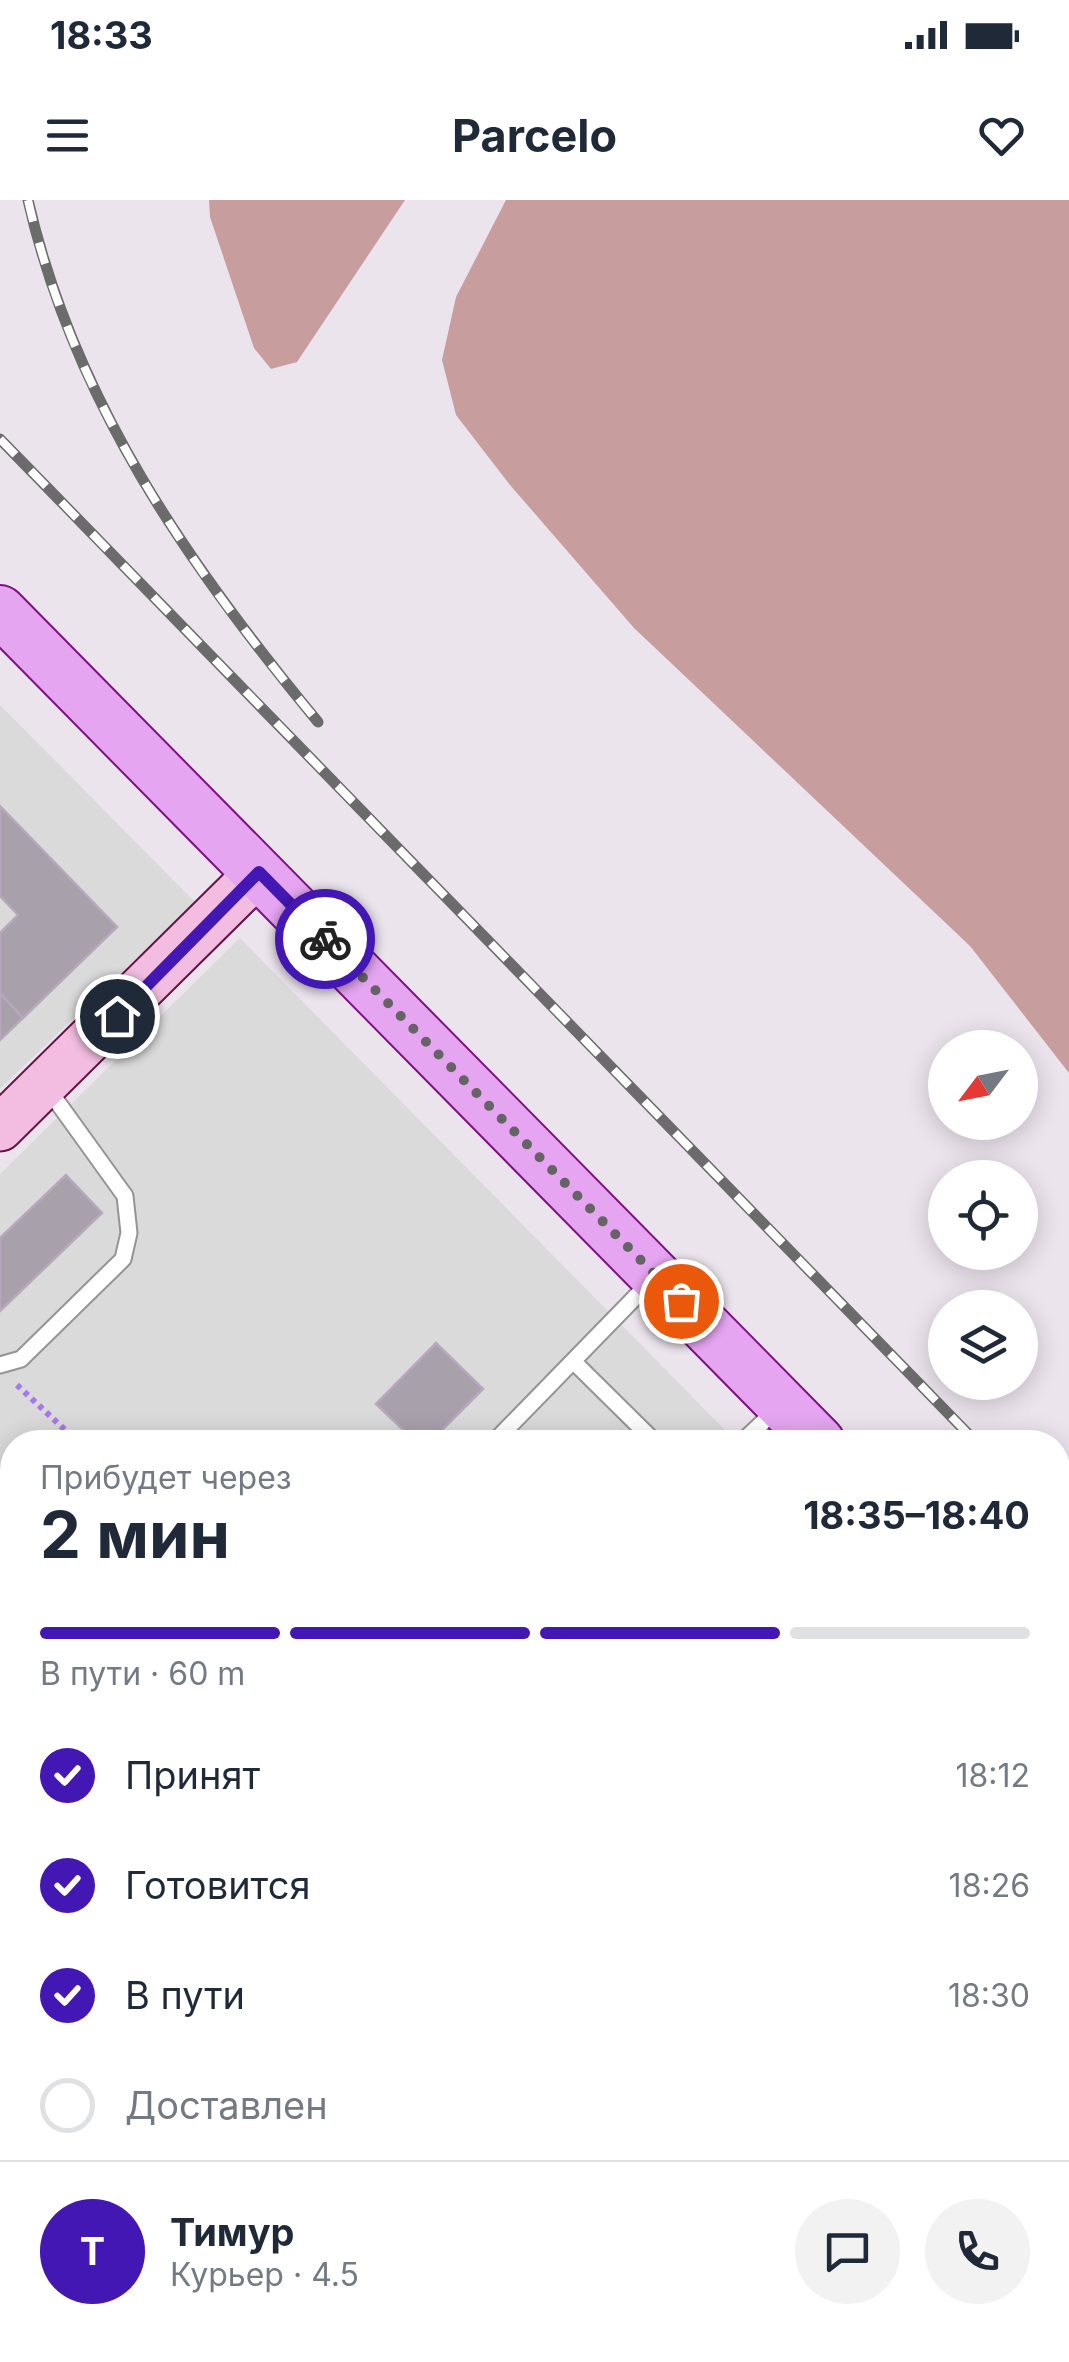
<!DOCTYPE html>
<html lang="ru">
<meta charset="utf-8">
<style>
body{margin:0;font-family:Inter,sans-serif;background:#f2f2f3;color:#1f2937;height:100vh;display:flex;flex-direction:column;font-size:38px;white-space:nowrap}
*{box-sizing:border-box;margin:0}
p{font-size:32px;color:#747a83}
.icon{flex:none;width:55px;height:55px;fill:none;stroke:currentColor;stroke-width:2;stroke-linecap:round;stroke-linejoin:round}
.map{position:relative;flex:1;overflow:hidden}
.details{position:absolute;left:0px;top:1230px;width:1070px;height:932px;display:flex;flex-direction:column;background:#fff;border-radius:40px 40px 0 0;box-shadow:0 5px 25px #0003}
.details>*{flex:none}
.needle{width:65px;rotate:238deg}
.tools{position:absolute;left:928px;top:830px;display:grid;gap:20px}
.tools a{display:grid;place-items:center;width:110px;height:110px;border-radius:50%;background:#fff;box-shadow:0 5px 25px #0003;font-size:50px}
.pin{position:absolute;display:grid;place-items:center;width:85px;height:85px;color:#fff;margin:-42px;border:5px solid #fff;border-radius:50%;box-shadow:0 2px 10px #0007}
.courier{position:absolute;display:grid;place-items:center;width:100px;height:100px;margin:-50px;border:8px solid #4317b3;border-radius:50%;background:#fff;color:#222;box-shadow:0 2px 12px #0007}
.overview em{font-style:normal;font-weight:700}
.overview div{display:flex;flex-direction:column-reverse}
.overview{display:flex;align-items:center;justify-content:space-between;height:170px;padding:0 40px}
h1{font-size:65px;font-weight:700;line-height:75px}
.bar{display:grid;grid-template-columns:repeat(4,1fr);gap:15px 10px;align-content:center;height:120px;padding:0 40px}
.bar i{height:12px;border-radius:8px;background:#e0e1e3}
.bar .on{background:#4317b3}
.bar p{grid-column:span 4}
.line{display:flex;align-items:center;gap:25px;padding:0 40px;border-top:2px solid #e0e1e3}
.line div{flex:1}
.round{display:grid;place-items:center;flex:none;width:105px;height:105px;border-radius:52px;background:#f2f2f3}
ol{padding:0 40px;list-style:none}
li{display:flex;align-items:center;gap:30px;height:110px}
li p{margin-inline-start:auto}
li .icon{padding:10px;border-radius:50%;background:#4317b3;color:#fff;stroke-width:4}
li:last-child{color:#747a83}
li i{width:55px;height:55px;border:5px solid #e0e1e3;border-radius:50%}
.status{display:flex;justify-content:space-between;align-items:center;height:70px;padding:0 50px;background:#fff;direction:ltr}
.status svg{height:28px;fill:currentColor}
header{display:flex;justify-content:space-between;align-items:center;height:130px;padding:0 40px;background:#fff;font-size:45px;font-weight:700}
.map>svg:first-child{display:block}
.residential{fill:#dadadb}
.forest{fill:#c89d9e}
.building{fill:#a8a0ab;stroke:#b7a8bd;stroke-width:2.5}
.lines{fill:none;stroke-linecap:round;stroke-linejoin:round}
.lane-casing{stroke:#949494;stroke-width:19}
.secondary-casing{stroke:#671145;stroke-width:49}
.primary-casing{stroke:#7f1185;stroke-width:54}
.path{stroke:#a479e9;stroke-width:6;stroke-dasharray:5 5;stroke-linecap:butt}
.lane{stroke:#fff;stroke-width:15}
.secondary{stroke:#f2bde0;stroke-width:45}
.primary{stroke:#e5a5f1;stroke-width:50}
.rail-casing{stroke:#6b6b6b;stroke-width:11}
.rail{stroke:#fff;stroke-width:8;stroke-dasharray:22;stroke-linecap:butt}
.done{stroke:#656366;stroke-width:10;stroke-dasharray:0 18}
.route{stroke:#4317b3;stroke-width:12}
</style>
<div class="status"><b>18:33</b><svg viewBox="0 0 49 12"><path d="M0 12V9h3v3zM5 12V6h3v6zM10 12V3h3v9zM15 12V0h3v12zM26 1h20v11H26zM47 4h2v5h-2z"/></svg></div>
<header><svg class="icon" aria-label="menu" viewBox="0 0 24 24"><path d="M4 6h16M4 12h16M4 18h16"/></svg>Parcelo<svg class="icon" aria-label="heart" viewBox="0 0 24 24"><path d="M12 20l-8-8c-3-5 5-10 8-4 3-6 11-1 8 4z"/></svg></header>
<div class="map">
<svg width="1069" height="2162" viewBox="0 0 1069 2162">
<rect width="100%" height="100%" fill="#ece4ed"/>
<!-- residential -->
<path class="residential" d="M0 505 195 702 0 889Z
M240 738 737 1242H12V1645L0 1632V974Z
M0 1730 12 1742V2150H418L430 2162H0Z
M1058 1915 1069 1923V2162H530L518 2150H1058Z"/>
<!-- forest -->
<path class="forest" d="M209 0H405L297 162 271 169 254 148 210 17Z
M506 0H1069V873L970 746 634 428 510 285 456 215 442 160 456 97Z"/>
<!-- building -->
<path class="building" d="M0 606 117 727 23 818 0 793V733L18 715 0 696Z
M0 793 23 818 0 840Z
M66 975 102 1013 0 1111V1038Z
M436 1143 483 1189 430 1242H416L376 1204Z
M0 1539 12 1552V1592L0 1604Z
M0 1780 12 1792 11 1853 0 1842Z
M1058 2024 1069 2035V2105L1058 2116Z
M12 2145V2150H55L68 2162H0Z
M317 2150H358L371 2162H306Z"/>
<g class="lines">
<defs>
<path id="lane" d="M573 1161 655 1242
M0 1165 21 1159 123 1059 129 1033 125 996 48 889
M494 1242 650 1082
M742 1242 779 1207
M1058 1946 1069 1958"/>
<path id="secondary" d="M0 928 259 672
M0 1686 12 1699
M459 2150 471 2162
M201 2162 212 2150"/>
<path id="primary" d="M0 411 819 1242
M1058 1490 1069 1503"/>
</defs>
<!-- lane casing -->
<use href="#lane" class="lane-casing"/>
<!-- secondary casing -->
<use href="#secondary" class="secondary-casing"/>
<!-- primary casing -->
<use href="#primary" class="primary-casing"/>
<!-- path -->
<path class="path" d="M17 1185 78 1242"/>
<!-- lane -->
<use href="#lane" class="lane"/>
<!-- secondary -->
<use href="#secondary" class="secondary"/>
<!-- primary -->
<use href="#primary" class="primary"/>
<defs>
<path id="rail" d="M28 0C74 201 188 365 318 522
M0 239 976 1242
M1058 1327 1069 1339"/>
</defs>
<!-- rail casing -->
<use href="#rail" class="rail-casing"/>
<!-- rail -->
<use href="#rail" class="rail"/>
</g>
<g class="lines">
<!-- done -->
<path class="done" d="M325 739 681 1101"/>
<!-- route -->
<path class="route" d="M117 816 259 672 325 739"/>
</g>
</svg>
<div class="tools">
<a><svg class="needle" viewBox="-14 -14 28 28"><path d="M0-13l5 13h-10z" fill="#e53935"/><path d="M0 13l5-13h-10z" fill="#747a83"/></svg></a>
<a><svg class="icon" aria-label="locate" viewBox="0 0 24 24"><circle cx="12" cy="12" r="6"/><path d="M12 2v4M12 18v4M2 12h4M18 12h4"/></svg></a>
<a><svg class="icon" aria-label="layers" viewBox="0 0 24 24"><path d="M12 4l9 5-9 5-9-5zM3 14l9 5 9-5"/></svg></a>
</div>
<div class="pin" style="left:681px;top:1101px;background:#ea580c"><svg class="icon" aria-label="bag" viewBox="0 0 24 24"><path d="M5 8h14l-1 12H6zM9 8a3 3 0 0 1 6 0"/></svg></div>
<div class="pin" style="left:117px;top:816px;background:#1f2937"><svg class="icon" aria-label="home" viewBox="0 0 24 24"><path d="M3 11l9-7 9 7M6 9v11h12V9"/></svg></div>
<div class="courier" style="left:325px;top:739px"><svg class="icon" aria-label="bike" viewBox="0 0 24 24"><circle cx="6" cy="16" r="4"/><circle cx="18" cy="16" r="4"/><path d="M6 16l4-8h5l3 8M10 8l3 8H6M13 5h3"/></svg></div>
<section class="details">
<div class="overview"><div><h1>2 мин</h1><p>Прибудет через</p></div><em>18:35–18:40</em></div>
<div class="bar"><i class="on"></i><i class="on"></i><i class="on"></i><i></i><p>В пути · 60 m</p></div>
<ol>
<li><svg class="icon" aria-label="check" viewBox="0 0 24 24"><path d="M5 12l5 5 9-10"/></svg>Принят<p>18:12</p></li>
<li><svg class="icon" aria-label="check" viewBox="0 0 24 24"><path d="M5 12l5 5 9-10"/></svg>Готовится<p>18:26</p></li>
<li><svg class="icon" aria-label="check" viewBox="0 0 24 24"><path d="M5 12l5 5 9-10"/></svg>В пути<p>18:30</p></li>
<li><i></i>Доставлен</li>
</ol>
<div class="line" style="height:180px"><b class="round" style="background:#4317b3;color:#fff">Т</b><div><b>Тимур</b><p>Курьер · 4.5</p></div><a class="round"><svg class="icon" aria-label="chat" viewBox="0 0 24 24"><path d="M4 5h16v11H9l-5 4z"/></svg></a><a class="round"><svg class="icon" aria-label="phone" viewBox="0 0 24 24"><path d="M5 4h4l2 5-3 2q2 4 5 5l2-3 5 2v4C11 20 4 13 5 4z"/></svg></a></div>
</section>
</div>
